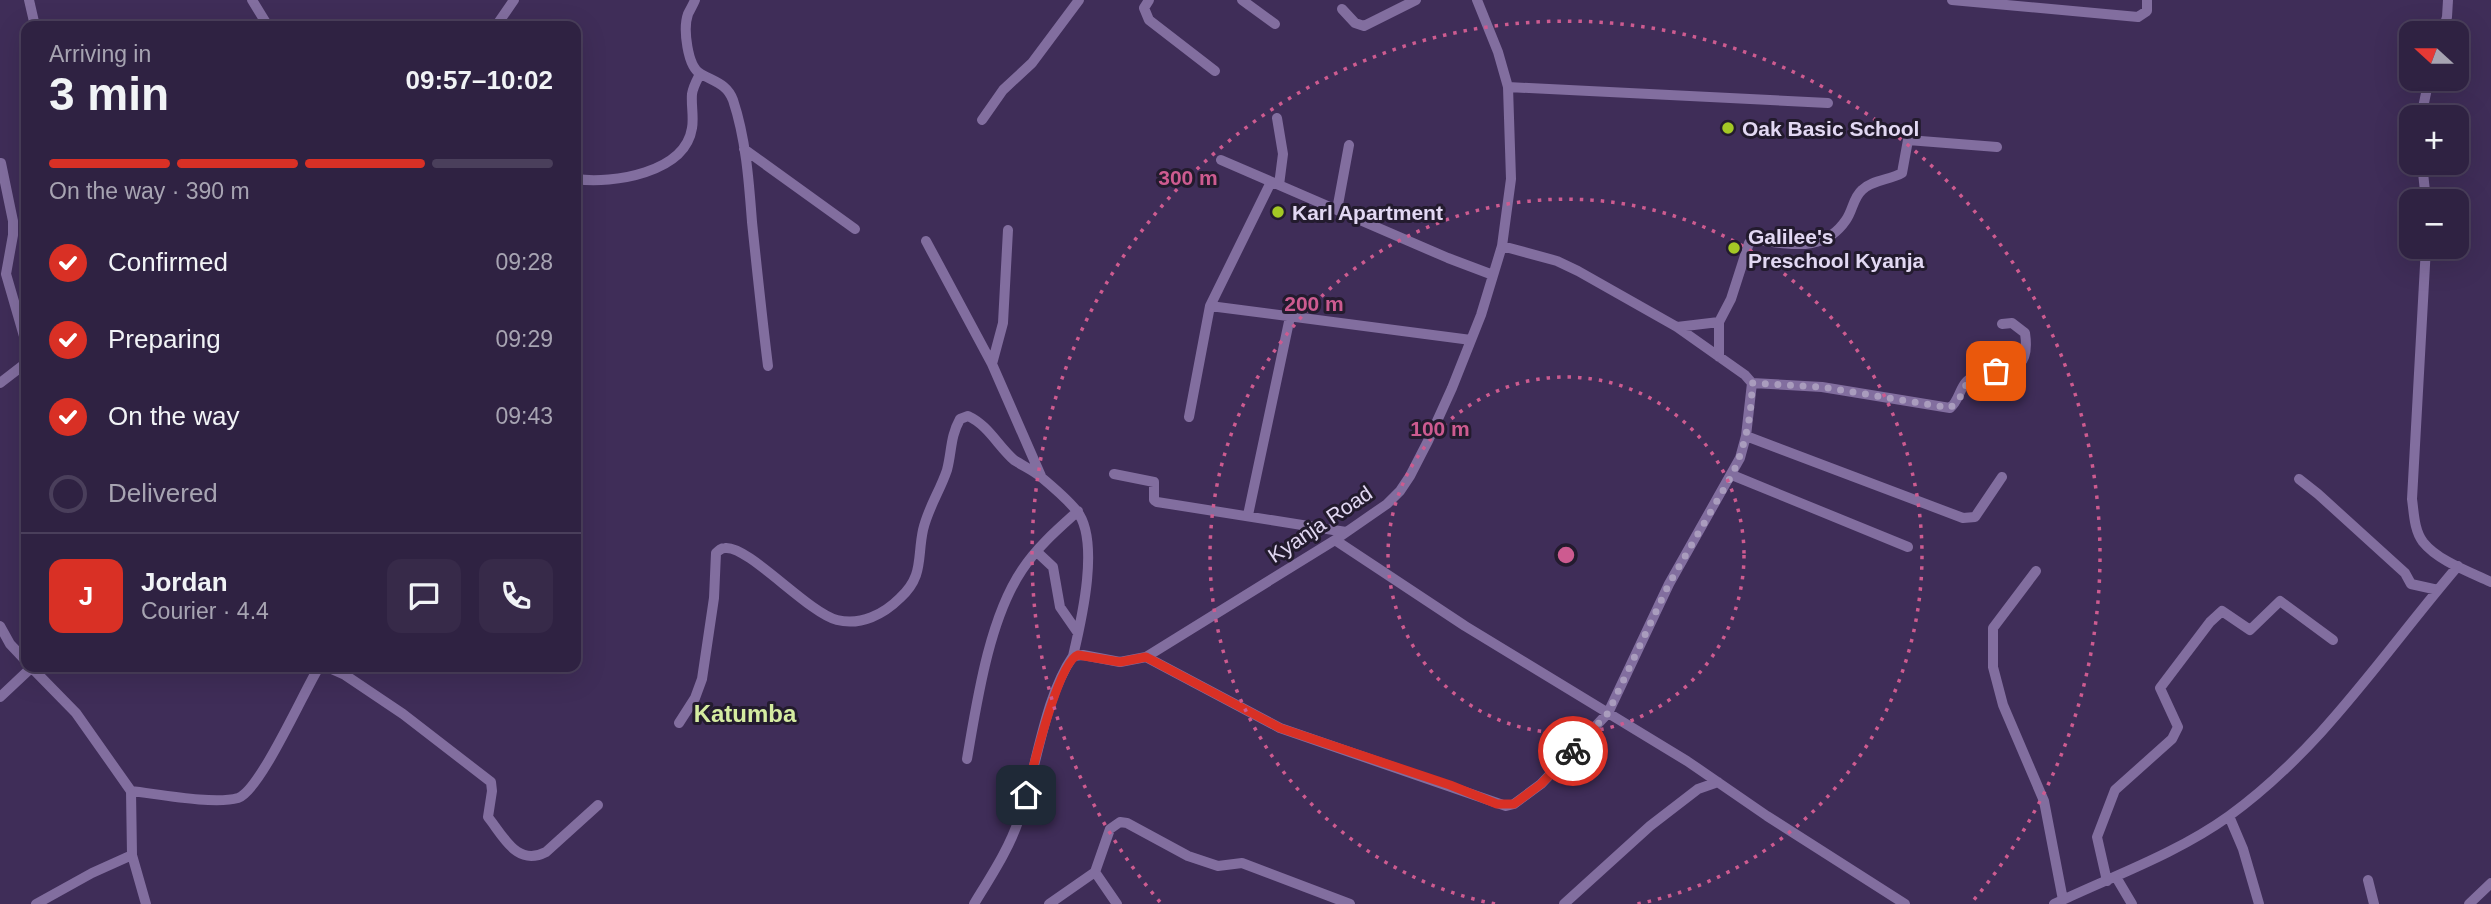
<!DOCTYPE html>
<meta charset="utf-8">
<style>
body{margin:0;font-family:Helvetica,sans-serif;background:#372a49;color:#f1f3f6;height:100vh;display:flex;flex-direction:column;font-size:26px;white-space:nowrap}
*{box-sizing:border-box;margin:0}
p{font-size:23px;color:#a7a4b2}
.icon{flex:none;width:38px;height:38px;fill:none;stroke:currentColor;stroke-width:2;stroke-linecap:round;stroke-linejoin:round}
.map{position:relative;flex:1;overflow:hidden}
.panel{position:absolute;left:21px;top:21px;width:560px;height:651px;display:flex;flex-direction:column;background:#2f2242;border-radius:14px;box-shadow:0 7px 28px #0002,0 0 0 2px #4a3f5b}
.panel>*{flex:none}
.needle{width:46px;rotate:291deg}
.buttons{position:absolute;left:2399px;top:21px;display:grid;gap:14px}
.buttons a{display:grid;place-items:center;width:70px;height:70px;border-radius:14px;background:#2f2242;box-shadow:0 7px 28px #0002,0 0 0 2px #4a3f5b;font-size:35px}
.pin{position:absolute;display:grid;place-items:center;width:60px;height:60px;color:#fff;margin:-30px;border-radius:14px;box-shadow:0 4px 10px #0006}
.courier{position:absolute;display:grid;place-items:center;width:70px;height:70px;margin:-35px;border:5px solid #d93025;border-radius:50%;background:#fff;color:#222;box-shadow:0 2px 9px #0007}
.summary em{font-style:normal;font-weight:600}
.summary div{display:flex;flex-direction:column-reverse}
.summary{display:flex;align-items:center;justify-content:space-between;height:119px;padding:0 28px}
h1{font-size:46px;font-weight:600;line-height:52px}
.bar{display:grid;grid-template-columns:repeat(4,1fr);gap:10px 7px;align-content:center;height:84px;padding:0 28px}
.bar i{height:9px;border-radius:5px;background:#4a3f5b}
.bar .current{background:#d93025}
.bar p{grid-column:span 4}
.line{display:flex;align-items:center;gap:18px;padding:0 28px;border-top:2px solid #4a3f5b}
.line div{flex:1}
.round{display:grid;place-items:center;flex:none;width:74px;height:74px;border-radius:14px;background:#372a49}
ol{padding:0 28px;list-style:none}
li{display:flex;align-items:center;gap:21px;height:77px}
li p{margin-inline-start:auto}
li .icon{padding:7px;border-radius:50%;background:#d93025;color:#fff;stroke-width:4}
li:last-child{color:#a7a4b2}
li i{width:38px;height:38px;border:4px solid #4a3f5b;border-radius:50%}
.map>svg:first-child{display:block}
.lines{fill:none;stroke-linecap:round;stroke-linejoin:round}
.street{stroke:#826e9f;stroke-width:10}
.done{stroke:#a99cbd;stroke-width:7;stroke-dasharray:0 12.6}
.route{stroke:#d93025;stroke-width:9}
.ring{fill:none;stroke:#cd5b90;stroke-width:3.5;stroke-dasharray:3.5 7}
.poi-dot{fill:#a4c825;stroke:#231b2e;stroke-width:2.5}
.labels{text-anchor:middle;dominant-baseline:central;stroke-width:6;stroke-linejoin:round;paint-order:stroke}
.poi-label{font-size:21px;font-weight:bold;fill:#e2d8f3;stroke:#231b2e;text-anchor:start}
.street-label{font-size:21px;fill:#e2d8f3;stroke:#231b2e}
.quarter-label{font-size:24px;font-weight:bold;fill:#d5eca1;stroke:#231b2e}
.centre{fill:#cd5b90;stroke:#231b2e;stroke-width:3.5}
.ring-label{font-size:21px;text-anchor:middle;font-weight:bold;fill:#cd5b90;stroke:#231b2e;stroke-width:6;stroke-linejoin:round;paint-order:stroke}
</style>
<div class="map">
<svg width="2491" height="904" viewBox="0 0 2491 904">
<rect width="100%" height="100%" fill="#3f2d58"/>
<g class="lines">
<!-- street -->
<path class="street" d="M29 0 35 26
M252 0 268 26
M695 0C693 5 690 10 688 14 683 28 687 67 701 74 715 82 727 84 733 100 746 139 749 182 752 222 757 270 762 318 768 366
M1149 0 1144 8 1149 20 1215 71
M1242 0 1275 24
M1952 0 2138 17 2147 11V0
M1342 9 1355 23 1364 26 1416 0
M496 26 514 0
M2442 33 2447 17 2448 0
M1508 87 1828 103
M2421 117 2429 79
M1277 118 1283 154 1279 185
M982 120 1003 90 1032 63 1079 0
M744 149 855 229
M1221 160 1448 258 1493 275
M1 163 13 221V235L6 274 26 343
M2422 163 2426 201
M576 179C613 184 685 173 692 128 694 117 691 105 692 94 693 87 697 80 700 74
M1337 210 1349 145
M926 241 992 364 1041 476
M2426 247 2412 499C2414 513 2414 530 2423 542 2438 561 2470 572 2491 582
M1210 306 1471 340
M1677 327 1719 322
M1719 357V322L1731 299 1749 243 1755 240C1789 243 1823 254 1846 220 1853 210 1853 198 1862 190 1872 180 1890 180 1902 173L1908 140 1997 147
M992 364 1003 323 1008 230
M0 383 26 363
M1752 383 1822 387 1950 408C1959 401 1959 389 1967 381 1990 359 2033 387 2025 333L2012 323 2002 324
M1189 417 1210 306 1271 182
M1746 436 1963 518 1975 517 2002 477
M1114 474 1154 482V500L1157 502 1346 532
M1732 475 1908 547
M2299 479 2318 494 2405 573 2411 584 2438 590
M1248 515 1290 317
M1335 540 1465 626 1687 761 1767 816 1905 904
M1037 552 1053 567 1060 607 1078 633
M2036 571 1993 628V667L2003 705 2044 801 2063 900
M0 626 10 644 26 661
M1146 657 1280 728 1506 806 1514 804 1541 784 1608 713 1669 584 1740 458 1746 436 1752 383 1745 375 1677 327 1578 271 1557 261 1502 246
M31 667 76 713 131 791 132 855 146 904
M327 667 345 675 403 714 491 782 492 791 488 817C504 837 517 867 546 852L598 805
M0 697 32 667
M679 723 695 698 702 679 714 598 716 553C719 550 721 548 725 548 748 545 807 612 837 620 861 626 884 614 900 598 924 576 917 558 923 530 928 508 940 491 947 470 952 451 950 437 960 419L968 416C988 425 998 446 1014 460 1023 466 1033 470 1041 477 1053 487 1067 499 1076 510 1101 539 1081 622 1073 656
M967 759C977 701 989 619 1022 570 1037 547 1058 529 1078 511
M131 791C158 794 214 805 238 798 260 791 304 691 319 667
M2229 816 2243 849 2259 904
M1095 872 1117 904
M2116 877 2132 904
M2368 880 2374 904
M2107 881 2097 837 2115 790 2172 739 2178 727 2160 688 2210 622 2222 611 2250 630 2280 601 2333 640
M36 904 92 873 132 855
M974 904C991 876 1009 849 1019 819 1037 769 1043 700 1073 656L1083 655 1120 662 1146 657 1335 540 1387 504 1400 491 1410 476 1428 441 1452 388 1481 315 1502 246 1511 179 1508 87 1498 52 1477 0
M1049 904 1095 872 1110 829 1120 822 1127 823 1188 856 1218 866 1242 863 1350 904
M1564 904 1650 826 1698 789 1718 782
M2054 904C2113 876 2176 854 2229 816 2322 749 2385 651 2458 566
M2469 904 2491 883"/>
</g>
<g class="lines">
<!-- done -->
<path class="done" d="M1573 751 1608 713 1669 584 1732 475C1745 447 1752 415 1752 383L1822 387 1950 408C1974 388 1953 380 1996 371"/>
<!-- route -->
<path class="route" d="M1026 795C1032 772 1058 662 1078 655L1120 662 1146 657 1280 728 1450 785 1497 804H1514L1541 784 1573 751"/>
</g>
<!-- distance rings -->
<g class="ring">
<circle cx="1566" cy="555" r="178"/>
<path d="M1495 904A356 356 0 1 1 1637 904"/>
<path d="M1160 902A534 534 0 1 1 1972 902"/>
</g>
<!-- markers -->
<g class="poi-dot">
<circle cx="1728" cy="128" r="7"/>
<circle cx="1278" cy="212" r="7"/>
<circle cx="1734" cy="248" r="7"/>
</g>
<g class="labels">
<!-- poi labels -->
<g class="poi-label">
<text x="1742" y="128">Oak Basic School</text>
<text x="1292" y="212">Karl Apartment</text>
<text x="1748" y="236">Galilee's<tspan x="1748" dy="24">Preschool Kyanja</tspan></text>
</g>
<!-- street labels -->
<g class="street-label">
<text transform="translate(1320 524) rotate(-34)">Kyanja Road</text>
</g>
<!-- quarter labels -->
<g class="quarter-label">
<text x="745" y="713">Katumba</text>
</g>
</g>
<circle cx="1566" cy="555" r="10" class="centre"/>
<g class="ring-label">
<text x="1188" y="185">300 m</text>
<text x="1314" y="311">200 m</text>
<text x="1440" y="436">100 m</text>
</g>
</svg>
<div class="buttons">
<a><svg class="needle" viewBox="-14 -14 28 28"><path d="M0-13l5 13h-10z" fill="#e53935"/><path d="M0 13l5-13h-10z" fill="#a7a4b2"/></svg></a>
<a>+</a>
<a>−</a>
</div>
<div class="pin" style="left:1996px;top:371px;background:#ea580c"><svg class="icon" aria-label="bag" viewBox="0 0 24 24"><path d="M5 8h14l-1 12H6zM9 8a3 3 0 0 1 6 0"/></svg></div>
<div class="pin" style="left:1026px;top:795px;background:#1f2937"><svg class="icon" aria-label="home" viewBox="0 0 24 24"><path d="M3 11l9-7 9 7M6 9v11h12V9"/></svg></div>
<div class="courier" style="left:1573px;top:751px"><svg class="icon" aria-label="bike" viewBox="0 0 24 24"><circle cx="6" cy="16" r="4"/><circle cx="18" cy="16" r="4"/><path d="M6 16l4-8h5l3 8M10 8l3 8H6M13 5h3"/></svg></div>
<section class="panel">
<div class="summary"><div><h1>3 min</h1><p>Arriving in</p></div><em>09:57–10:02</em></div>
<div class="bar"><i class="current"></i><i class="current"></i><i class="current"></i><i></i><p>On the way · 390 m</p></div>
<ol>
<li><svg class="icon" aria-label="check" viewBox="0 0 24 24"><path d="M5 12l5 5 9-10"/></svg>Confirmed<p>09:28</p></li>
<li><svg class="icon" aria-label="check" viewBox="0 0 24 24"><path d="M5 12l5 5 9-10"/></svg>Preparing<p>09:29</p></li>
<li><svg class="icon" aria-label="check" viewBox="0 0 24 24"><path d="M5 12l5 5 9-10"/></svg>On the way<p>09:43</p></li>
<li><i></i>Delivered</li>
</ol>
<div class="line" style="height:126px"><b class="round" style="background:#d93025;color:#fff">J</b><div><b>Jordan</b><p>Courier · 4.4</p></div><a class="round"><svg class="icon" aria-label="chat" viewBox="0 0 24 24"><path d="M4 5h16v11H9l-5 4z"/></svg></a><a class="round"><svg class="icon" aria-label="phone" viewBox="0 0 24 24"><path d="M5 4h4l2 5-3 2q2 4 5 5l2-3 5 2v4C11 20 4 13 5 4z"/></svg></a></div>
</section>
</div>
